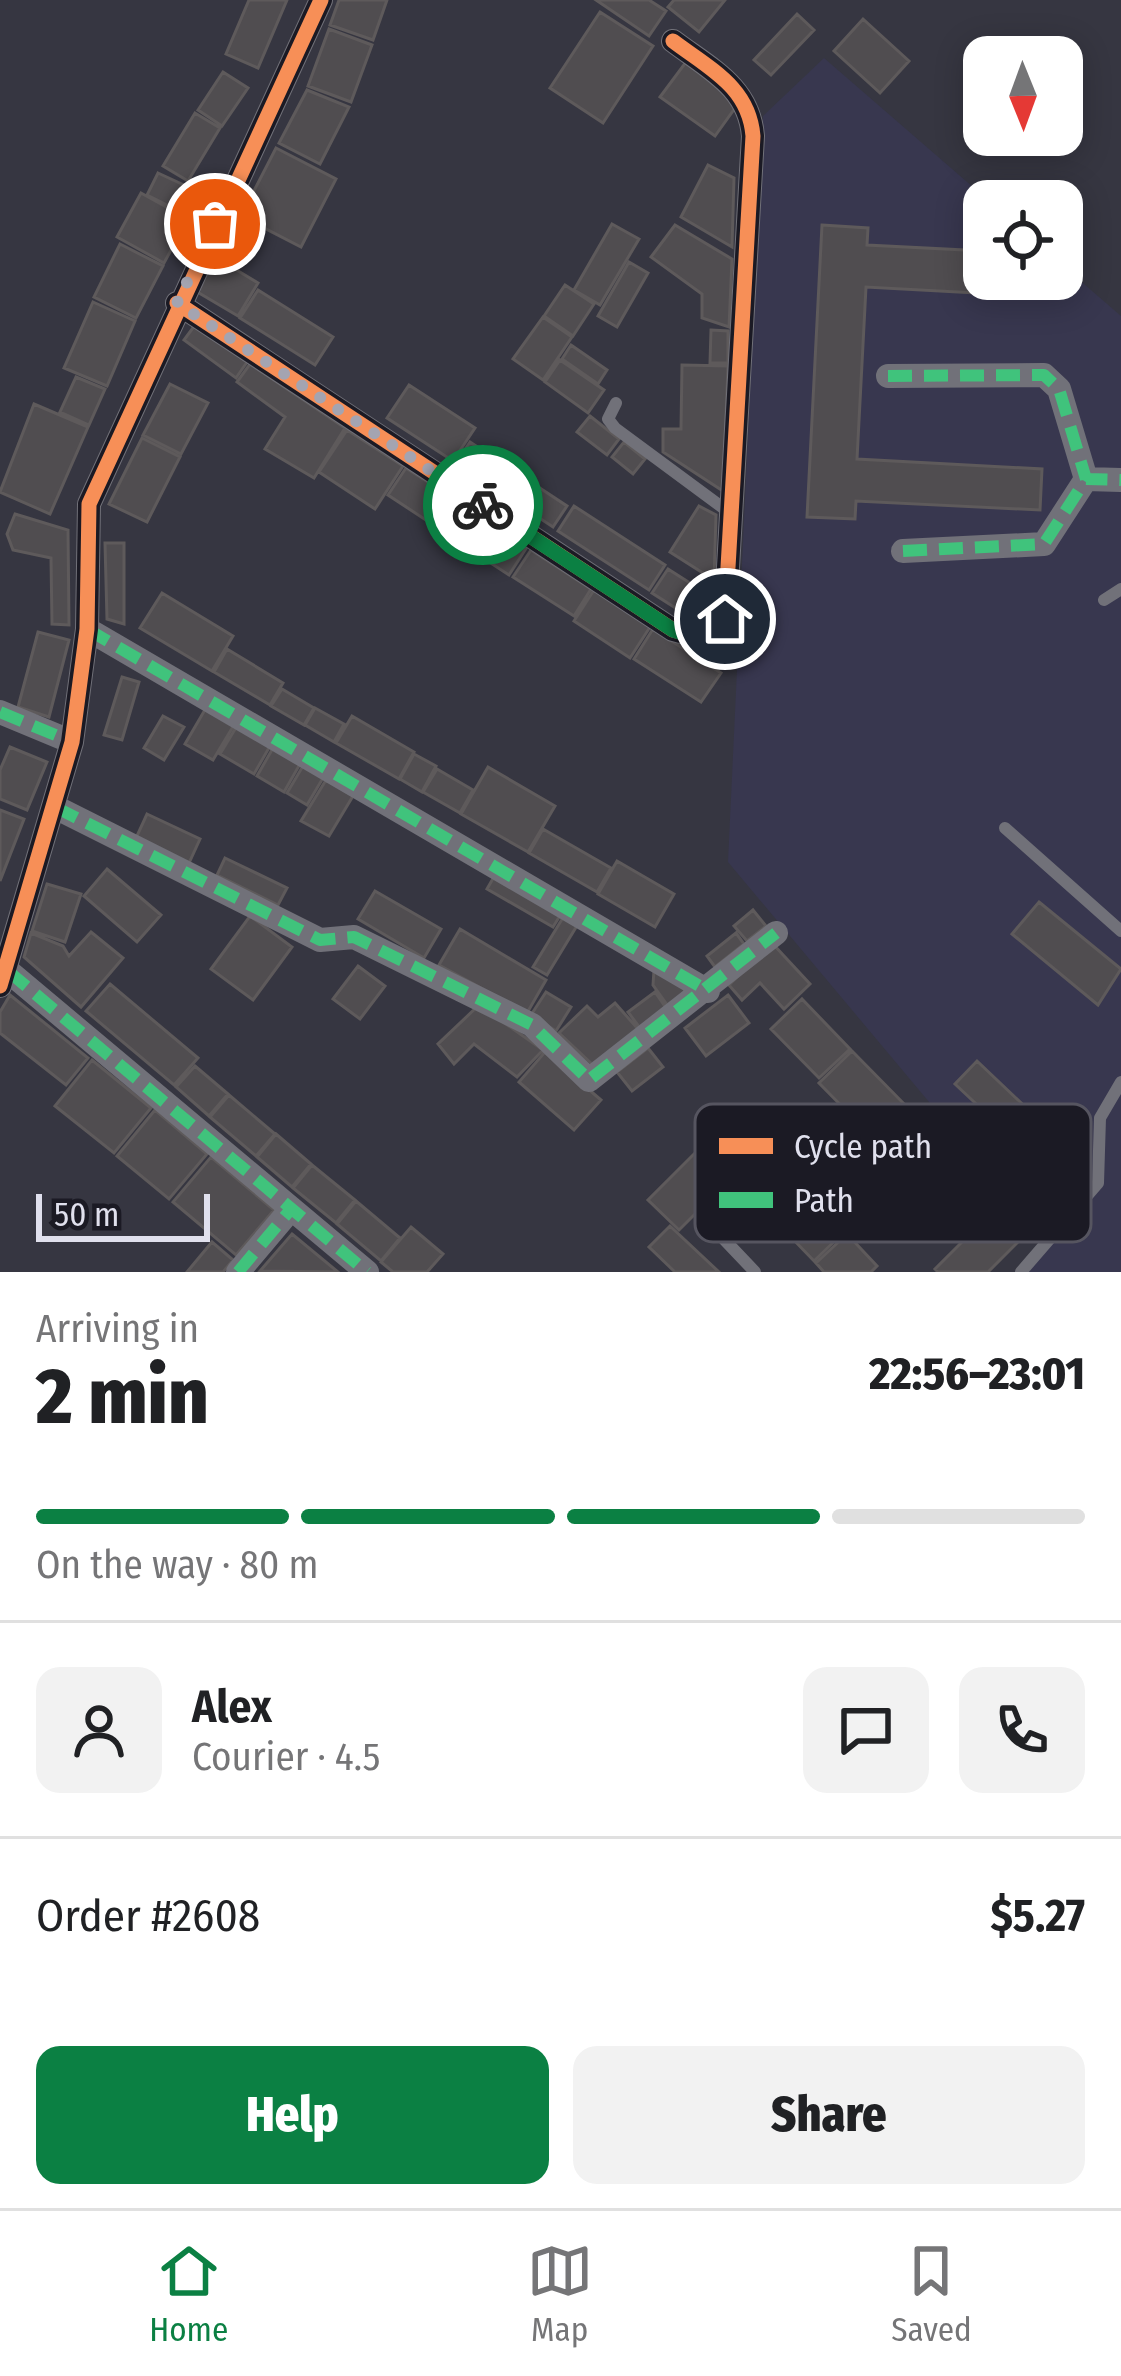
<!DOCTYPE html>
<meta charset="utf-8">
<style>
body{margin:0;font-family:"Fira Sans Condensed",sans-serif;background:#f2f2f2;color:#202124;height:100vh;display:flex;flex-direction:column;font-size:45px;white-space:nowrap}
*{box-sizing:border-box;margin:0}
p{font-size:39px;color:#757577}
.icon{flex:none;width:66px;height:66px;fill:none;stroke:currentColor;stroke-width:2;stroke-linecap:round;stroke-linejoin:round}
.map{position:relative;height:1272px;overflow:hidden}
.side{display:flex;flex-direction:column;background:#fff;flex:1}
.side>*{flex:none}
.needle{width:78px;rotate:179deg}
.buttons{position:absolute;left:963px;top:36px;display:grid;gap:24px}
.buttons a{display:grid;place-items:center;width:120px;height:120px;border-radius:24px;background:#fff;box-shadow:0 6px 30px #0003;font-size:60px}
.scale{position:absolute;left:36px;bottom:30px;width:174px;box-sizing:border-box;padding-left:12px;border:6px solid #e0e0ed;border-top:0;font-size:33px;line-height:42px;white-space:nowrap;color:#e0e0ed;-webkit-text-stroke:9px #1b1a24;paint-order:stroke}
.pin{position:absolute;display:grid;place-items:center;width:102px;height:102px;color:#fff;margin:-51px;border:6px solid #fff;border-radius:50%;box-shadow:0 3px 12px #0007}
.courier{position:absolute;display:grid;place-items:center;width:120px;height:120px;margin:-60px;border:9px solid #0b8043;border-radius:50%;background:#fff;color:#222;box-shadow:0 3px 15px #0007}
.summary em{font-style:normal;font-weight:800}
.summary div{display:flex;flex-direction:column-reverse}
.summary{display:flex;align-items:center;justify-content:space-between;height:204px;padding:0 36px}
h1{font-size:78px;font-weight:800;line-height:90px}
.bar{display:grid;grid-template-columns:repeat(4,1fr);gap:18px 12px;align-content:center;height:144px;padding:0 36px}
.bar i{height:15px;border-radius:9px;background:#e0e0e0}
.bar .active{background:#0b8043}
.bar p{grid-column:span 4}
.line{display:flex;align-items:center;gap:30px;padding:0 36px;border-top:3px solid #e0e0e0}
.line div{flex:1}
.round{display:grid;place-items:center;flex:none;width:126px;height:126px;border-radius:24px;background:#f2f2f2}
.primary-button{display:flex;gap:24px;margin-top:auto;padding:24px 36px}
.primary-button a{flex:1;height:138px;border-radius:24px;background:#0b8043;color:#fff;font-size:48px;font-weight:800;line-height:138px;text-align:center}
.primary-button a+a{background:#f2f2f2;color:#202124}
.menu{display:flex;justify-content:space-around;align-items:center;height:168px;border-top:3px solid #e0e0e0;background:#fff;font-size:33px;color:#757577}
.menu a{display:grid;justify-items:center;gap:6px}
.menu .active{color:#0b8043}
.map>svg:first-child{display:block}
.built{fill:#38374f}
.building{fill:#504d50;stroke:#5e5a5b;stroke-width:3}
.lines{fill:none;stroke-linecap:round;stroke-linejoin:round}
.lane{stroke:#717179;stroke-width:12}
.street{stroke:#717179;stroke-width:24}
.quiet{stroke:#40c37c;stroke-width:12;stroke-dasharray:24 12;stroke-linecap:butt}
.cycleway-casing{stroke:#1b1a24;stroke-width:22}
.cycleway{stroke:#f78f57;stroke-width:15}
.done{stroke:#a4a4b1;stroke-width:12;stroke-dasharray:0 21.6}
.route{stroke:#0b8043;stroke-width:15}
.key{fill:#1b1a24;stroke:#565560;stroke-width:3}
.key-label{font-size:33px;fill:#e0e0ed}
</style>
<div class="map">
<svg width="1121" height="1272" viewBox="0 0 1121 1272">
<rect width="100%" height="100%" fill="#363641"/>
<!-- built -->
<path class="built" d="M824 58 989 201H984V279H1062V265L1121 316V1272H1020L1040 1251 1038 1232 728 862 763 116Z"/>
<!-- building -->
<path class="building" d="M249 0H287L258 68 226 54Z
M339 0H387L373 40 330 25Z
M596 0H649L666 11 649 36Z
M674 0H725L699 32 668 7Z
M600 12 653 46 603 123 550 88Z
M797 14 814 30 771 75 754 60Z
M863 19 909 61 880 93 834 51Z
M329 29 372 45 351 102 308 86Z
M686 62 740 101 715 136 660 97Z
M223 72 248 88 222 126 198 110Z
M307 90 349 107 320 164 279 143Z
M195 113 220 128 188 181 163 166Z
M276 148 336 179 301 247 241 216Z
M708 165 734 178 732 247 681 217Z
M158 173 201 193 189 216 147 195Z
M141 193 188 219 164 263 117 237Z
M612 224 639 239 600 305 574 290Z
M675 225 732 259 729 327 702 318V294L651 257Z
M822 225 868 228 867 245 984 251V279H1052L1051 297 866 287 857 459 1042 469 1040 510 856 501 855 519 807 517Z
M120 244 163 266 136 318 94 297Z
M215 257 258 283 238 316 194 290Z
M629 262 648 273 617 327 598 316Z
M565 285 594 304 573 336 544 316Z
M258 290 333 337 315 365 240 318Z
M93 302 135 321 107 386 64 368Z
M543 317 572 337 543 380 513 359Z
M195 325 247 362 236 378 184 340Z
M711 330 728 331V363H710Z
M571 345 607 370 598 384 562 359Z
M560 360 604 390 588 413 545 382Z
M250 364 345 428 314 478 265 449 285 417 237 382Z
M682 365 728 366 723 491 663 452V429H681Z
M76 377 105 389 89 425 60 412Z
M170 384 208 403 181 454 143 435Z
M409 385 475 428 453 461 387 418Z
M34 404 88 427 50 514 0 492Z
M590 416 619 439 607 455 577 432Z
M347 430 403 466 375 509 319 472Z
M142 438 180 457 147 522 109 504Z
M470 442 567 506 553 527 456 463Z
M624 442 645 459 633 474 612 457Z
M406 468 459 502 441 530 388 495Z
M461 504 527 547 509 575 443 532Z
M574 506 665 565 649 590 558 531Z
M699 506 716 515 714 580 670 552Z
M15 514 68 530 69 625 52 624 51 558 13 550 7 534Z
M105 543H124V624L107 619Z
M531 550 591 589 574 616 513 577Z
M668 569 715 599 699 623 652 593Z
M594 590 650 627 630 658 574 621Z
M162 593 233 636 212 671 140 628Z
M653 629 721 673 701 702 634 659Z
M38 632 69 640 49 717 18 707Z
M227 649 283 683 270 705 214 672Z
M122 677 139 682 122 740 104 735Z
M282 689 314 708 304 725 271 706Z
M206 708 234 725 213 760 185 744Z
M315 708 344 724 334 742 305 725Z
M163 716 184 727 164 760 144 748Z
M352 716 414 752 399 779 336 743Z
M237 726 270 746 254 774 220 754Z
M10 747 47 762 27 810 0 799V770Z
M273 748 300 764 284 792 257 776Z
M414 754 436 766 422 792 400 779Z
M303 766 323 778 307 805 287 793Z
M488 767 555 806 528 852 461 814Z
M437 769 473 790 460 813 423 792Z
M326 780 353 796 329 836 301 821Z
M0 810 24 819 0 881Z
M147 814 200 839 189 863 136 838Z
M543 829 611 868 597 892 529 853Z
M225 858 287 888 278 905 217 875Z
M617 861 674 894 655 927 598 894Z
M107 869 161 915 137 942 84 896Z
M495 875 561 914 553 927 487 889Z
M47 884 81 894 65 942 32 931Z
M375 891 441 929 424 958 358 919Z
M1039 902 1121 969 1098 1005 1012 934Z
M753 910 766 926 747 941 734 926Z
M250 916 292 947 253 1000 211 969Z
M564 916 578 924 547 975 533 967Z
M460 929 546 980 527 1013 439 965Z
M91 932 123 958 81 1007 24 957 31 933 63 946 69 956Z
M736 933 744 944 715 967 707 956Z
M772 943 810 984 784 1009 760 983 742 1000 729 985Z
M358 966 385 986 360 1019 333 999Z
M654 970 689 991 668 1006 653 985Z
M110 984 198 1058 174 1085 86 1011Z
M546 992 571 1007 556 1031 531 1015Z
M655 992 666 1008 640 1028 628 1012Z
M10 995 88 1058 66 1085 0 1033V1012Z
M728 995 749 1023 706 1056 685 1028Z
M802 999 850 1049 819 1078 771 1029Z
M615 1003 638 1029 593 1065 559 1033 587 1006 598 1017Z
M479 1005 543 1050 517 1077 474 1044 454 1064 438 1044Z
M648 1048 663 1067 632 1091 617 1072Z
M852 1051 908 1108 875 1140 819 1083Z
M545 1052 601 1100 574 1130 519 1082Z
M92 1060 151 1108 114 1153 55 1106Z
M977 1061 1077 1156 1055 1178 955 1084Z
M195 1066 228 1094 209 1116 176 1087Z
M229 1095 275 1134 256 1156 210 1117Z
M155 1110 207 1154 169 1199 117 1156Z
M276 1134 311 1164 292 1187 257 1157Z
M697 1151 728 1181 679 1230 648 1200Z
M211 1157 274 1210 236 1255 173 1202Z
M312 1165 355 1200 336 1223 293 1188Z
M356 1201 400 1238 381 1261 337 1224Z
M820 1207 844 1232 814 1261 790 1236Z
M997 1207 1025 1235 988 1272H938L935 1269Z
M670 1226 719 1272H675L649 1247Z
M411 1227 443 1254 427 1272H393L381 1262Z
M292 1234 338 1272 260 1271Z
M847 1234 877 1266 871 1272H824L816 1263Z
M212 1242 233 1260 223 1272H187Z"/>
<g class="lines">
<!-- lane -->
<path class="lane" d="M616 403 608 419 615 428 730 513
M1104 600 1121 589
M1005 828 1121 931
M719 1234 755 1272
M1021 1272 1098 1183 1100 1118 1121 1082"/>
<!-- street -->
<path class="street" d="M177 303 673 630 699 637 716 633 725 619 753 136C749 87 710 69 673 41
M888 376 1044 375 1059 389 1086 479
M903 551 1044 544 1086 479 1121 480
M87 629 708 991
M0 712 72 742
M55 807 320 940 354 937 532 1025 589 1080 776 933
M8 971 367 1272
M0 986 72 742 87 629 89 504 321 0
M238 1272 291 1209"/>
<!-- quiet -->
<path class="quiet" d="M888 376 1044 375 1059 389 1086 479
M903 551 1044 544 1086 479 1121 480
M87 629 708 991
M0 712 72 742
M55 807 320 940 354 937 532 1025 589 1080 776 933
M8 971 367 1272
M238 1272 291 1209"/>
<defs>
<path id="cycleway" d="M177 303 673 630 699 637 716 633 725 619 753 136C749 87 710 69 673 41
M0 986 72 742 87 629 89 504 321 0"/>
</defs>
<!-- cycleway casing -->
<use href="#cycleway" class="cycleway-casing"/>
<!-- cycleway -->
<use href="#cycleway" class="cycleway"/>
</g>
<g class="lines">
<!-- done -->
<path class="done" d="M215 224 177 303 483 505"/>
<!-- route -->
<path class="route" d="M483 505 673 630 699 638 716 633 725 619"/>
</g>
<!-- legend -->
<rect x="695" y="1104" width="396" height="138" rx="18" class="key"/>
<rect x="719" y="1138" width="54" height="16" fill="#f78f57"/>
<rect x="719" y="1192" width="54" height="16" fill="#40c37c"/>
<g class="key-label">
<text x="794" y="1158">Cycle path</text>
<text x="794" y="1212">Path</text>
</g>
</svg>
<div class="buttons">
<a><svg class="needle" viewBox="-14 -14 28 28"><path d="M0-13l5 13h-10z" fill="#e53935"/><path d="M0 13l5-13h-10z" fill="#757577"/></svg></a>
<a><svg class="icon" aria-label="locate" viewBox="0 0 24 24"><circle cx="12" cy="12" r="6"/><path d="M12 2v4M12 18v4M2 12h4M18 12h4"/></svg></a>
</div>
<div class="scale">50 m</div>
<div class="pin" style="left:215px;top:224px;background:#ea580c"><svg class="icon" aria-label="bag" viewBox="0 0 24 24"><path d="M5 8h14l-1 12H6zM9 8a3 3 0 0 1 6 0"/></svg></div>
<div class="pin" style="left:725px;top:619px;background:#1f2937"><svg class="icon" aria-label="home" viewBox="0 0 24 24"><path d="M3 11l9-7 9 7M6 9v11h12V9"/></svg></div>
<div class="courier" style="left:483px;top:505px"><svg class="icon" aria-label="bike" viewBox="0 0 24 24"><circle cx="6" cy="16" r="4"/><circle cx="18" cy="16" r="4"/><path d="M6 16l4-8h5l3 8M10 8l3 8H6M13 5h3"/></svg></div>
</div>
<section class="side">
<div class="summary"><div><h1>2 min</h1><p>Arriving in</p></div><em>22:56–23:01</em></div>
<div class="bar"><i class="active"></i><i class="active"></i><i class="active"></i><i></i><p>On the way · 80 m</p></div>
<div class="line" style="height:216px"><a class="round"><svg class="icon" aria-label="person" viewBox="0 0 24 24"><circle cx="12" cy="8" r="4"/><path d="M4 21q1-7 8-7t8 7"/></svg></a><div><b>Alex</b><p>Courier · 4.5</p></div><a class="round"><svg class="icon" aria-label="chat" viewBox="0 0 24 24"><path d="M4 5h16v11H9l-5 4z"/></svg></a><a class="round"><svg class="icon" aria-label="phone" viewBox="0 0 24 24"><path d="M5 4h4l2 5-3 2q2 4 5 5l2-3 5 2v4C11 20 4 13 5 4z"/></svg></a></div>
<div class="line" style="height:156px"><div>Order #2608</div><b>$5.27</b></div>
<div class="primary-button"><a>Help</a><a>Share</a></div>
</section>
<nav class="menu">
<a class="active"><svg class="icon" aria-label="home" viewBox="0 0 24 24"><path d="M3 11l9-7 9 7M6 9v11h12V9"/></svg>Home</a>
<a><svg class="icon" aria-label="map" viewBox="0 0 24 24"><path d="M3 6l6-2 6 2 6-2v14l-6 2-6-2-6 2zM9 4v14M15 6v14"/></svg>Map</a>
<a><svg class="icon" aria-label="saved" viewBox="0 0 24 24"><path d="M7 4h10v16l-5-4-5 4z"/></svg>Saved</a>
</nav>
